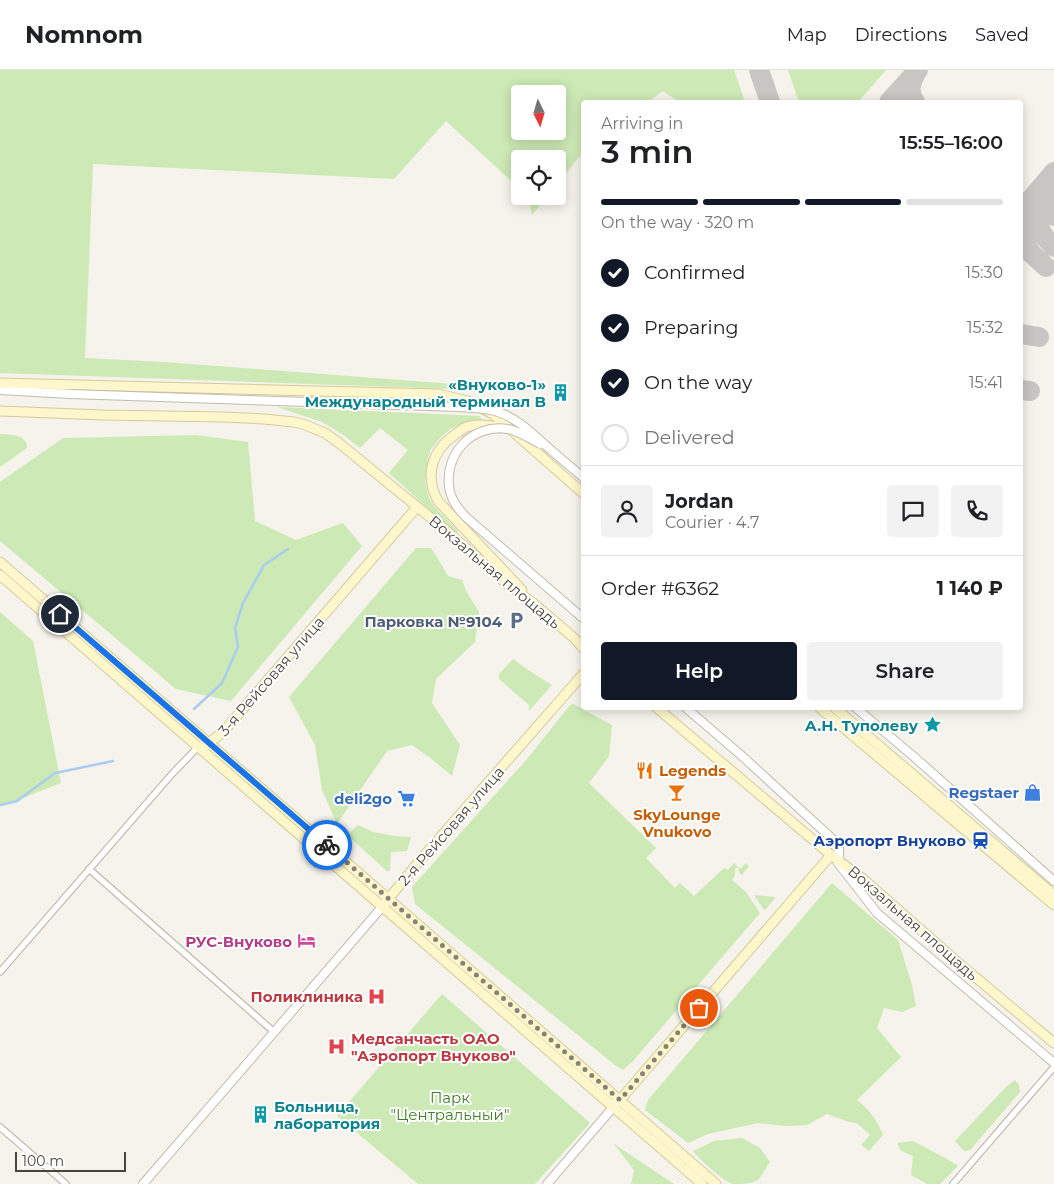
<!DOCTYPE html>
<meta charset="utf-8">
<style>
body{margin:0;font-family:Montserrat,sans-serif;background:#f2f2f2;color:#202124;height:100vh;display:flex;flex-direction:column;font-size:19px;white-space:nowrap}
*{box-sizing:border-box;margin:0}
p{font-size:16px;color:#757577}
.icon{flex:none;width:28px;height:28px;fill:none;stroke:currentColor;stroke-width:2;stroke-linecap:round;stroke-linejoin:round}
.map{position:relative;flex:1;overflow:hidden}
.sheet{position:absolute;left:581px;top:30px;width:442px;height:610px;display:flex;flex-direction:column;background:#fff;border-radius:5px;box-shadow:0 2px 12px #0003}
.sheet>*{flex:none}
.needle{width:32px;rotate:175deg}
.buttons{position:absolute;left:511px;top:15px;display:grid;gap:10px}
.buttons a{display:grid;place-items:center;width:55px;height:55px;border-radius:5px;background:#fff;box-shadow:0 2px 12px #0003;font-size:25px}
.scale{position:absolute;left:15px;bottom:12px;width:111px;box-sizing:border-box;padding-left:5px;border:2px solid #4a4539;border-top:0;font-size:14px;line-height:18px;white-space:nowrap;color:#4a4539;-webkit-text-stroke:4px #fff;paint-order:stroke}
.pin{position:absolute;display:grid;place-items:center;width:42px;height:42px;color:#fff;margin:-21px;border:2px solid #fff;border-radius:50%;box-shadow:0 1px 5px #0007}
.courier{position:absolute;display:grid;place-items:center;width:50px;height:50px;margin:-25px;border:4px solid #1a73e8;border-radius:50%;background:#fff;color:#222;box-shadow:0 1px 6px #0007}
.headline em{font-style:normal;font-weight:600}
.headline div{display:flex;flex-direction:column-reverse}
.headline{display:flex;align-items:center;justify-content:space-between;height:85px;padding:0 20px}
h1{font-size:32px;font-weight:600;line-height:38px}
.bar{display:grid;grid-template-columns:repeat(4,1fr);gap:8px 5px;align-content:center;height:60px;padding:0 20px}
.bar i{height:6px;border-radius:4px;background:#e0e0e0}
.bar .current{background:#111827}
.bar p{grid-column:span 4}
.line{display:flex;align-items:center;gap:12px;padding:0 20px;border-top:1px solid #e0e0e0}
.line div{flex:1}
.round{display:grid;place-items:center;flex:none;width:52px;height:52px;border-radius:5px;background:#f2f2f2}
ol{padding:0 20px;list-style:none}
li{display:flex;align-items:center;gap:15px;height:55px}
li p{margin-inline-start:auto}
li .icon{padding:5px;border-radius:50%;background:#111827;color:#fff;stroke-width:4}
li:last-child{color:#757577}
li i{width:28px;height:28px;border:2px solid #e0e0e0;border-radius:50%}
.action{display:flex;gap:10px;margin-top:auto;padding:10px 20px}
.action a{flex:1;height:58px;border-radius:5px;background:#111827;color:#fff;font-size:20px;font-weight:600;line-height:58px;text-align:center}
.action a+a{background:#f2f2f2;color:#202124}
header{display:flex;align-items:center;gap:30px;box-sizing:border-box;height:70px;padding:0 25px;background:#fff;border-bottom:1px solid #e0e0e0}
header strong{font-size:24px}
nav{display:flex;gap:28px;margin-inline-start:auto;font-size:18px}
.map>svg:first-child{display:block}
.green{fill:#cde9b5;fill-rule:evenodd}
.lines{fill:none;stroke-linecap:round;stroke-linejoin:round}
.stream{stroke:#a9cdf1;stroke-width:2.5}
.taxiway{stroke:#c7c6c2;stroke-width:20}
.minor-casing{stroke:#c1bcad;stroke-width:8}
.tertiary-casing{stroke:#c1bcad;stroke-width:10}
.secondary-casing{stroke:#d5ca9b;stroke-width:11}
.minor{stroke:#fff;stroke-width:5.5}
.tertiary{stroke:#fff;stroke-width:8}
.secondary{stroke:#fef7cc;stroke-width:9}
.tertiary-bridge-casing{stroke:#c1bcad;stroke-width:10;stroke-linecap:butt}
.tertiary-bridge{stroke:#fff;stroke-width:8}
.done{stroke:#868277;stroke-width:5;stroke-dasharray:0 9}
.route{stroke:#1a73e8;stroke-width:6}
.labels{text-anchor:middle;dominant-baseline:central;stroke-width:4;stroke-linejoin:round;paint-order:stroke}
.culture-label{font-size:15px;font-weight:bold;fill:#0d838f;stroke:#fff;text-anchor:end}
.street-label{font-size:15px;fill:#4a4539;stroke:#fff}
.service-label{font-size:15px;font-weight:bold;fill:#4e5e75;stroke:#fff;text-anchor:end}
.food-label{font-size:15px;font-weight:bold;fill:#c56008;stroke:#fff;text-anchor:start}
.shop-label{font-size:15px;font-weight:bold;fill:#366cbe;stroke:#fff;text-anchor:end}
.transit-label{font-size:15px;font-weight:bold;fill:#164399;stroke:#fff;text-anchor:end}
.hotel-label{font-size:15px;font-weight:bold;fill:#b23c85;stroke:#fff;text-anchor:end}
.health-label{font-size:15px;font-weight:bold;fill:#be3a42;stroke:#fff;text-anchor:end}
.park-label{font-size:15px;fill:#427d2b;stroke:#fff}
</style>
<header>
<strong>Nomnom</strong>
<nav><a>Map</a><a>Directions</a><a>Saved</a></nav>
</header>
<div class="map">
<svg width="1054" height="1114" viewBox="0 0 1054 1114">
<rect width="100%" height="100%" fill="#f5f3eb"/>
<!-- green -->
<path class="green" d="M0 0H734L745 32H679L663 21 648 32H584V81L558 113V89H520V119L446 51 394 109 93 94 85 288 164 292 453 314V319L0 303ZM520 24H558V61H520Z
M788 0H886L858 32H799Z
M528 126H547L532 145 529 127Z
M277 337 480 346 482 351 462 354 451 359 442 366 436 373 431 379 428 388 425 412 429 428 434 436 458 461 456 464 389 403 408 380 380 358 360 378 342 364 322 352Z
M0 364C11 365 27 364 27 378L0 397Z
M196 365 248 372 255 451 296 470 343 453 362 476 231 631 176 619 0 471V412L63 368Z
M416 478H431L437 487 448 506 462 510 466 521 479 542 475 572 436 609 432 633 460 675 452 706 433 690 412 675 387 681 337 754 322 720 315 675 289 627Z
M0 542 33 571 61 713 0 737Z
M513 589 534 604 552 615 529 641V635L499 609V604Z
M573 634 612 655 609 686 589 713 656 778 646 788 675 818 680 813 694 826 724 798 728 800 734 793 740 799 746 793 749 796 742 805 739 802 738 798H735V806L732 810 746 822 760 843 633 991 623 1000 615 995 415 834 412 817 527 689 570 635Z
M358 755 373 762 394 766 411 767 407 781 391 782 390 801H387L347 765Z
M832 813 898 870 912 915 916 936 902 942 884 938 877 958 901 987 857 1030C871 1041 876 1049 883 1065L869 1081 861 1075 870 1065 857 1053 849 1052 827 1044 807 1055 786 1056 758 1053 708 1064 688 1073 645 1040 648 1030Z
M754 825 774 827 775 828 766 839 764 840Z
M442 924 590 1053 535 1114H418L337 1046Z
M1015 1010 1019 1015 1020 1022 970 1080 964 1081 955 1071 1006 1017Z
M742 1068 760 1078 770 1092C766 1097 763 1104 759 1109 753 1114 741 1114 733 1114 724 1112 699 1089 693 1081L714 1071Z
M913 1071 947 1089 958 1096 940 1114H927L911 1105 913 1086 901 1081 897 1073Z
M614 1074 674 1114H631L634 1100Z"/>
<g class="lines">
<!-- stream -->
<path class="stream" d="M194 639 222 613 238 577 235 558 243 533 264 495 288 479
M0 735 17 731 55 703 113 691"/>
<!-- taxiway -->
<path class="taxiway" d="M759 0 770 32
M889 32 918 0
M915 32C908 22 910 14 916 3
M1051 110C1048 122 1048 135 1054 146
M1037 125C1033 148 1037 161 1054 177
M1030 130C1021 147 1019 166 1031 183 1036 188 1041 192 1046 197
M1026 135 1054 102
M1021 264 1039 267
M1021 320 1030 321"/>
<defs>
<path id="minor" d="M89 799 274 962
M0 902 172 704 198 677
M0 1057 66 1114
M953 1114 1054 997"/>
<path id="tertiary" d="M0 320 70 324
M552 381 584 408
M686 638 742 686 839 775V790
M856 638 912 685 1054 811
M838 793 877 843 1054 993
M143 1114 382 837
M547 1114 616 1034"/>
<path id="secondary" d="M0 313 438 324 468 331 493 344 584 424
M0 341 103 345 224 347 264 349 294 352 303 354 325 363 339 373 442 457 508 515 533 533 573 567 584 579
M501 358C490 355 476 354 466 357 462 359 459 362 456 364 432 380 424 405 438 431L522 520
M0 492 330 778 716 1114
M0 505 702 1114
M657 638 831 785 863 809 955 890 1054 973
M820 638 1054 835
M835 638 1054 825
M204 675 209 673 223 662 417 437
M385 833 421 789 584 603
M620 1030 831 785"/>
</defs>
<!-- minor casing -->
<use href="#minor" class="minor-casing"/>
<!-- tertiary casing -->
<use href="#tertiary" class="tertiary-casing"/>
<!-- secondary casing -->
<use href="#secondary" class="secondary-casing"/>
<!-- minor -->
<use href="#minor" class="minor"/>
<!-- tertiary -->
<use href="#tertiary" class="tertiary"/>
<!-- secondary -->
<use href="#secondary" class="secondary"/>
<defs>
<path id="tertiary-bridge" d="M70 324 460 337C471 338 483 338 495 341 517 347 535 366 552 381
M540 374C530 369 519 361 508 359 471 353 442 386 450 422 453 433 459 440 467 448L584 549"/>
</defs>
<!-- tertiary-bridge casing -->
<use href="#tertiary-bridge" class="tertiary-bridge-casing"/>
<!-- tertiary-bridge -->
<use href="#tertiary-bridge" class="tertiary-bridge"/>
</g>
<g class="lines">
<!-- done -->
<path class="done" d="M327 775 620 1030 699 938"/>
<!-- route -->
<path class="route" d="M60 544 327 775"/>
</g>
<!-- icons -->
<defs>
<symbol id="building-bare" viewBox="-9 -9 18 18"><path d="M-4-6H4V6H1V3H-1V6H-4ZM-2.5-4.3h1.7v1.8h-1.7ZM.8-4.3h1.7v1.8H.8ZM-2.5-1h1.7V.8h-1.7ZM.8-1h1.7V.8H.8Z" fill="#0f9aa8" stroke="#fff" stroke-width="2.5" paint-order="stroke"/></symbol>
<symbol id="parking-bare" viewBox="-9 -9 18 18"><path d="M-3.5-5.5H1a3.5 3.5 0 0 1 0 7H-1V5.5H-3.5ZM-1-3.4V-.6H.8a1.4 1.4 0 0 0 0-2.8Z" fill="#5c6f8a" stroke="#fff" stroke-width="2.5" paint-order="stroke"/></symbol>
<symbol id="sight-bare" viewBox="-9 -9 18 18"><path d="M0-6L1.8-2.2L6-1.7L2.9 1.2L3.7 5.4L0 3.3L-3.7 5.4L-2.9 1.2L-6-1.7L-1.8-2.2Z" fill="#0f9aa8" stroke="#fff" stroke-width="2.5" paint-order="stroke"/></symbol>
<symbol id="restaurant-bare" viewBox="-9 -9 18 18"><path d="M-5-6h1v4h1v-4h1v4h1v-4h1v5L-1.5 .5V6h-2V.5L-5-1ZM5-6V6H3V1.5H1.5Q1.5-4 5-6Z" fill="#e8710a" stroke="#fff" stroke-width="2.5" paint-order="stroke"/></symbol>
<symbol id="shop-bare" viewBox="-9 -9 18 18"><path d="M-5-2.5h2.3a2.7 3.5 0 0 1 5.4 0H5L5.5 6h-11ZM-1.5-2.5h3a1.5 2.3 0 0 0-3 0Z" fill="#3f7fe0" stroke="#fff" stroke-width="2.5" paint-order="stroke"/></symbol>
<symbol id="bar-bare" viewBox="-9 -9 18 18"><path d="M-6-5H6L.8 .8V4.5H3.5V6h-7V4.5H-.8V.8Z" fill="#e8710a" stroke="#fff" stroke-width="2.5" paint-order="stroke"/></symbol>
<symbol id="supermarket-bare" viewBox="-9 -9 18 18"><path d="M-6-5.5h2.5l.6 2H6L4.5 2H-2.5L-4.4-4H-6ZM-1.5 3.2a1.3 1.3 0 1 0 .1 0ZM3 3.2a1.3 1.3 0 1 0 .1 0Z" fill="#3f7fe0" stroke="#fff" stroke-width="2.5" paint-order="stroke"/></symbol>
<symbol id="station-bare" viewBox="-9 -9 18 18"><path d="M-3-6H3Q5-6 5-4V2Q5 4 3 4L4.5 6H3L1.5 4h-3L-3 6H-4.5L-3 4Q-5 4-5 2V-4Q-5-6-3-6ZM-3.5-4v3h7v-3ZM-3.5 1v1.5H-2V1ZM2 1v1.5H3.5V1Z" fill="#1a4fb4" stroke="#fff" stroke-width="2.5" paint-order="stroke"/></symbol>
<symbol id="hotel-bare" viewBox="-9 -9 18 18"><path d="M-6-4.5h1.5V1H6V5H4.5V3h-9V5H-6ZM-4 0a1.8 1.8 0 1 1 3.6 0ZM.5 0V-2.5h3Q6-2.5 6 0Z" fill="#d1479c" stroke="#fff" stroke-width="2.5" paint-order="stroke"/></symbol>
<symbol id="hospital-bare" viewBox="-9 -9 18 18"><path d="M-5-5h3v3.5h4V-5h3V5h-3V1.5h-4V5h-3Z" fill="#e0444e" stroke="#fff" stroke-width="2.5" paint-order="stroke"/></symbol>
</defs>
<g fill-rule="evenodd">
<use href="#building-bare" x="548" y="310" width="25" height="25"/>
<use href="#parking-bare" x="504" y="538" width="25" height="25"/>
<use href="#sight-bare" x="920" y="642" width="25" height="25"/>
<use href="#restaurant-bare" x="632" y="688" width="25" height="25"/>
<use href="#shop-bare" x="1020" y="710" width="25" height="25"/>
<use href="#bar-bare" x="664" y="710" width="25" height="25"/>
<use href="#supermarket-bare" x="394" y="716" width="25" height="25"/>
<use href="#station-bare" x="968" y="758" width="25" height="25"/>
<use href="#hotel-bare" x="294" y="858" width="25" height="25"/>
<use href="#hospital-bare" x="364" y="914" width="25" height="25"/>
<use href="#hospital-bare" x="324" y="964" width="25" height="25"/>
<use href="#building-bare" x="248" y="1032" width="25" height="25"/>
</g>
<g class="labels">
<!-- culture labels -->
<g class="culture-label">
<text x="546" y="314">«Внуково-1»<tspan x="546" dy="17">Международный терминал B</tspan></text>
<text x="918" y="655">А.Н. Туполеву</text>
<text x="274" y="1036" text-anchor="start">Больница,<tspan x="274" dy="17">лаборатория</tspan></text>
</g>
<!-- street labels -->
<g class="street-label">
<text transform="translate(495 502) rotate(40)">Вокзальная площадь</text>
<text transform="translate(271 606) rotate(-49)">3-я Рейсовая улица</text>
<text transform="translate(451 756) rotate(-49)">2-я Рейсовая улица</text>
<text transform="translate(913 853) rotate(41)">Вокзальная площадь</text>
</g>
<!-- service labels -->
<g class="service-label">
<text x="502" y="551">Парковка №9104</text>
</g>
<!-- food labels -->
<g class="food-label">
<text x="659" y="700">Legends</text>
<text x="677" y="744" text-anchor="middle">SkyLounge<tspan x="677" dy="17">Vnukovo</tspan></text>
</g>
<!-- shop labels -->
<g class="shop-label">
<text x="1019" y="722">Regstaer</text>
<text x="392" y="728">deli2go</text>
</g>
<!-- transit labels -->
<g class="transit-label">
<text x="966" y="770">Аэропорт Внуково</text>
</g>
<!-- hotel labels -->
<g class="hotel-label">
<text x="292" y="871">РУС-Внуково</text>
</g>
<!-- health labels -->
<g class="health-label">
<text x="363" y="926">Поликлиника</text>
<text x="351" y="968" text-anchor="start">Медсанчасть ОАО<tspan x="351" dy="17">"Аэропорт Внуково"</tspan></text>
</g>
<!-- park labels -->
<g class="park-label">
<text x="450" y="1027">Парк<tspan x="450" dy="17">"Центральный"</tspan></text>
</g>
</g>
</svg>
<div class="buttons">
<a><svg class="needle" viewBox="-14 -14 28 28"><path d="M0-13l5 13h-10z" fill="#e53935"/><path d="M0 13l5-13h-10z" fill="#757577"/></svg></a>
<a><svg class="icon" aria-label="locate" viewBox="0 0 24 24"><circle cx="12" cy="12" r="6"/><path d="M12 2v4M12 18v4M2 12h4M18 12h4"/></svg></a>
</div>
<div class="scale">100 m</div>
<div class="pin" style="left:699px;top:938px;background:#ea580c"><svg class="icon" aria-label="bag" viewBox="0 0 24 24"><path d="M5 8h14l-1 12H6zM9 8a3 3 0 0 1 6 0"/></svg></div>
<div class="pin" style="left:60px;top:544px;background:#1f2937"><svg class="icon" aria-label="home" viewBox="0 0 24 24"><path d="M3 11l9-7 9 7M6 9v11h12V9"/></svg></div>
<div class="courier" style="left:327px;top:775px"><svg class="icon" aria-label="bike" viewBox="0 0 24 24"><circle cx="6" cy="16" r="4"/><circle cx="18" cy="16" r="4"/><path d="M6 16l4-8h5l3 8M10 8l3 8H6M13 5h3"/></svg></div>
<section class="sheet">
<div class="headline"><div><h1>3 min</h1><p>Arriving in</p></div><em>15:55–16:00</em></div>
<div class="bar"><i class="current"></i><i class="current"></i><i class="current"></i><i></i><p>On the way · 320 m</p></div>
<ol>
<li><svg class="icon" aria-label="check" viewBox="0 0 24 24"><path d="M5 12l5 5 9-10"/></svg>Confirmed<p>15:30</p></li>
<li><svg class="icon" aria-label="check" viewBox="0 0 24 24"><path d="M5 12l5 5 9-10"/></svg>Preparing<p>15:32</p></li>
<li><svg class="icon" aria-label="check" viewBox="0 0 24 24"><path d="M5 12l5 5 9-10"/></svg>On the way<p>15:41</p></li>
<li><i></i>Delivered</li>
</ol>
<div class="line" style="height:90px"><a class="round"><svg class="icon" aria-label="person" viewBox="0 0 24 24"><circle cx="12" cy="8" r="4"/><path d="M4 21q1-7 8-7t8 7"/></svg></a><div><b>Jordan</b><p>Courier · 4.7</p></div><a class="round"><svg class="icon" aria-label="chat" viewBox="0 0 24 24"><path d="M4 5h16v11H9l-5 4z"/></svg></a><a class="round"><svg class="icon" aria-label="phone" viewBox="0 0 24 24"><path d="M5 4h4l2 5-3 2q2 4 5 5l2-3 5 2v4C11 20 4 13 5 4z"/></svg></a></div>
<div class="line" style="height:65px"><div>Order #6362</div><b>1 140 ₽</b></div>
<div class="action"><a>Help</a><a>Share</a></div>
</section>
</div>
